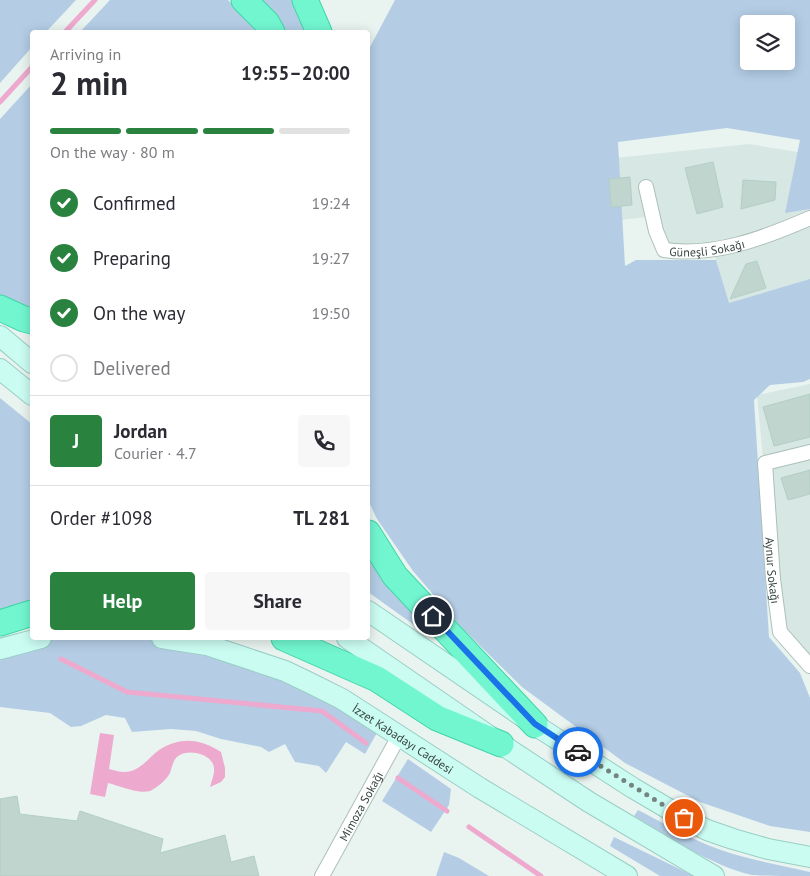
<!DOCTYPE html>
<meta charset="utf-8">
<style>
body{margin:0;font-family:"PT Sans",sans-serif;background:#f7f7f7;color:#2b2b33;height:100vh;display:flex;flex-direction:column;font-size:19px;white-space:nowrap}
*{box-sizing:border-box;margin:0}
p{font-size:16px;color:#7c7c81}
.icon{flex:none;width:28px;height:28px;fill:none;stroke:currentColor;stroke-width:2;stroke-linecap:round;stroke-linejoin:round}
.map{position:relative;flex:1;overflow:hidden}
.side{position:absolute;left:30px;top:30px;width:340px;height:610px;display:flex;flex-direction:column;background:#fff;border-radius:5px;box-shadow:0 2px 12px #0003}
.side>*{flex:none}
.controls{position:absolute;left:740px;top:15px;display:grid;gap:10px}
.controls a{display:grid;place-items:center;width:55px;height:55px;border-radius:5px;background:#fff;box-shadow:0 2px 12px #0003;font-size:25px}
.pin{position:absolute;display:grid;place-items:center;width:42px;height:42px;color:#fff;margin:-21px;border:2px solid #fff;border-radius:50%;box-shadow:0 1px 5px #0007}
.courier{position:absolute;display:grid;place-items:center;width:50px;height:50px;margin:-25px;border:4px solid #1a73e8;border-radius:50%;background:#fff;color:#222;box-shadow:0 1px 6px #0007}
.head em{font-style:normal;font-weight:700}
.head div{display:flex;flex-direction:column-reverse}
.head{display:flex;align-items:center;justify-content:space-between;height:85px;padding:0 20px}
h1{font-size:32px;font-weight:700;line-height:38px}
.bar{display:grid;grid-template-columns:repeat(4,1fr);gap:8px 5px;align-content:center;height:60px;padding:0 20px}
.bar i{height:6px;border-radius:4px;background:#e1e1e2}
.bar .selected{background:#29833f}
.bar p{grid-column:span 4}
.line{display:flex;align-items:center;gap:12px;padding:0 20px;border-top:1px solid #e1e1e2}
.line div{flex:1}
.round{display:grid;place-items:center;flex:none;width:52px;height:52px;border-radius:5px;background:#f7f7f7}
ol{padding:0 20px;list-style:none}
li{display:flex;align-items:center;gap:15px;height:55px}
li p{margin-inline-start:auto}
li .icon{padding:5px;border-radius:50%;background:#29833f;color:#fff;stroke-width:4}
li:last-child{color:#7c7c81}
li i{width:28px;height:28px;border:2px solid #e1e1e2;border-radius:50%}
.cta{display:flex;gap:10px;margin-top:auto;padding:10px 20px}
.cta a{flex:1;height:58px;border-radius:5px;background:#29833f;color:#fff;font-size:20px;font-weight:700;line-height:58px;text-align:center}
.cta a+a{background:#f7f7f7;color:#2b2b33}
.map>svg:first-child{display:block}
.residential{fill:#d7e7e3}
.green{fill:#b4cde5;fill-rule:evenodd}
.water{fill:#eda9ce}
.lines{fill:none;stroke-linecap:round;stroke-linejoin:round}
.stream{stroke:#eda9ce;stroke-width:5}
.building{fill:#bfd5cd;stroke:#b3cfc5}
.street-casing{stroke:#acbfb9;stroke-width:16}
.secondary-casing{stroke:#99cec3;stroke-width:22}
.highway-casing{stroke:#42d5a6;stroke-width:27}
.street{stroke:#fff;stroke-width:14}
.secondary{stroke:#cbfcf2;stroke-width:20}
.highway{stroke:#72f6d0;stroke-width:25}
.done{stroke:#76847f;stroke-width:5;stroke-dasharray:0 9}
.route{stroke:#1a73e8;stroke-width:6}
.labels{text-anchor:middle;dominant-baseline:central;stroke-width:4.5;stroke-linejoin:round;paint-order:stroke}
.street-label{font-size:12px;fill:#384742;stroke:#fff}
</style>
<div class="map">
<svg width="810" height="876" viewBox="0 0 810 876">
<rect width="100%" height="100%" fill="#e9f4f1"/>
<!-- residential -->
<path class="residential" d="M749 144 810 154V282L729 308 715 257 659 254 646 217 612 221 605 159Z
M810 384V669L780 638 757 395Z"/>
<!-- green -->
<path class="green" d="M0 0H76L46 32H32V47L0 83Z
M110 0H228L257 32H80Z
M260 0H296L310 32H284Z
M395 0H810V209L785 213 800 140 727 128 618 142 625 266 636 260H716L729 303 810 279V379L803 382 770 385 754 400 769 637 800 673 810 698V832L770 826 700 802 625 763 522 687 462 628 413 571 377 519 368 500V60L370 47ZM749 24H786V61H749Z
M32 84V311L0 299V119Z
M0 398 32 424V603L0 613Z
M368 554 431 637 368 592Z
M52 638H141L167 640 297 683 378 731 365 754 346 742 326 773 319 766 295 762 285 744 269 752 261 747 221 739 196 731 171 729 132 732 125 718 106 715 81 726 71 727 50 713 0 707V650L22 641Z
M408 759 451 789 449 805 431 832 382 801Z
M638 810C665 824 692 840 721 850 750 860 780 865 810 872V876C794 876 766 876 752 875 709 865 671 837 634 816Z
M614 837 694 876H660L610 846Z
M444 852 459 858 489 876H436Z"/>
<!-- water -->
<path class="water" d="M100 733 114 735 109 769C114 770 120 772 124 772 140 772 148 758 159 750 181 736 201 739 221 752L225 768V777L221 782 210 787C212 780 216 771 213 764 208 753 188 749 178 756 173 760 172 767 170 773 167 779 157 788 150 791 137 794 120 786 108 783L105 797 90 794Z"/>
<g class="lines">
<!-- stream -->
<path class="stream" d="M65 32 95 0
M0 102 32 67
M61 659 127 692 322 711 366 743
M398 778 447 811
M469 827 541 876"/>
</g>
<!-- building -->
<path class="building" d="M713 162 723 207 697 214 685 168Z
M630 177 632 205 611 207 609 179Z
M743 180 776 182 775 200 741 209Z
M757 261 766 288 730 299 746 264Z
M810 394V437L774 446 763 407Z
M810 470V494L788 500 781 478Z
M17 796 20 814 77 821 80 811 163 839 160 853 225 835 231 862 254 856 259 876H0V799Z"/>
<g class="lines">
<defs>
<g id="street">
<path id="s1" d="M646 187 656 231 664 250C715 257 764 238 810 218"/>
<path id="s2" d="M810 452 765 463 773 579 780 632 810 666"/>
<path id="s3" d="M322 876 399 736"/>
</g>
<g id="secondary">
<path d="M0 336 32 363"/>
<path d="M0 369 32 395"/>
<path d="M368 611 535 725 633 788 684 818 707 830 733 839 768 849 810 857"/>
<path id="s4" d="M162 638 207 645 285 671 314 685 342 699 480 788 627 876"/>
<path d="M347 638 501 744 589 802 714 876"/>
<path d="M0 649 41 638"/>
</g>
<path id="highway" d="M244 0 267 23 272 32
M305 0 319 32
M0 308 24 319 32 321
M368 533 395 576 535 725
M0 623 32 613
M284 638 377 679 437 718 501 744"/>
</defs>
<!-- street casing -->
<use href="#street" class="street-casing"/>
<!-- secondary casing -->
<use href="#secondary" class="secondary-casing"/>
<!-- highway casing -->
<use href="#highway" class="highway-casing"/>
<!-- street -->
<use href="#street" class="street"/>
<!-- secondary -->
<use href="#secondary" class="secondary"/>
<!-- highway -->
<use href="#highway" class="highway"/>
</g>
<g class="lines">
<!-- done -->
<path class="done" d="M578 752 684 818"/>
<!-- route -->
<path class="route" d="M433 616 535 724 578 752"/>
</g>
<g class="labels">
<!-- street labels -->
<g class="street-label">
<text stroke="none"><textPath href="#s1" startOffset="109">Güneşli Sokağı</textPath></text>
<text stroke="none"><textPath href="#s2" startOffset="154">Aynur Sokağı</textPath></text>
<text stroke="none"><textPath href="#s4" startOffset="264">İzzet Kabadayı Caddesi</textPath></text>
<text stroke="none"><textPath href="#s3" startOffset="80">Mimoza Sokağı</textPath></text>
</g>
</g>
</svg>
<div class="controls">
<a><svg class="icon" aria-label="layers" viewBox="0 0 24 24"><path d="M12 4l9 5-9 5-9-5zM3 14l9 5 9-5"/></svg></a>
</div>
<div class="pin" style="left:684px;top:818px;background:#ea580c"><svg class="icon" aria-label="bag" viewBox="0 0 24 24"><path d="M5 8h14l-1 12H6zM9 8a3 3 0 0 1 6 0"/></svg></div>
<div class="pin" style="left:433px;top:616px;background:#1f2937"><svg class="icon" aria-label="home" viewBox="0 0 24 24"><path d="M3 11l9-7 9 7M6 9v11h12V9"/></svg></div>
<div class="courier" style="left:578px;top:752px"><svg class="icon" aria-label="car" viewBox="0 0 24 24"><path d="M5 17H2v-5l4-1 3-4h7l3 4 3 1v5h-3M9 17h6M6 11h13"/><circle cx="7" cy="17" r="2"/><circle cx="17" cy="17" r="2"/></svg></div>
<section class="side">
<div class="head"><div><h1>2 min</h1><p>Arriving in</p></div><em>19:55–20:00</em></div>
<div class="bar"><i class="selected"></i><i class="selected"></i><i class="selected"></i><i></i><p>On the way · 80 m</p></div>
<ol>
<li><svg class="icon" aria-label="check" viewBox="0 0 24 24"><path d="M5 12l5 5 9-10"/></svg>Confirmed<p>19:24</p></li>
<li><svg class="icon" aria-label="check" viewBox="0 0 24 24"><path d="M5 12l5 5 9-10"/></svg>Preparing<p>19:27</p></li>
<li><svg class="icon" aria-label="check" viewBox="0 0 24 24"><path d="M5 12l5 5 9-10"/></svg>On the way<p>19:50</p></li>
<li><i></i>Delivered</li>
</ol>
<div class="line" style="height:90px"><b class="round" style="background:#29833f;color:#fff">J</b><div><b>Jordan</b><p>Courier · 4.7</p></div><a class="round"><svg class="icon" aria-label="phone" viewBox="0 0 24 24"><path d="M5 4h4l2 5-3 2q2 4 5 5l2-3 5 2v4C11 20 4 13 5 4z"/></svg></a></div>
<div class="line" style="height:65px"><div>Order #1098</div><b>TL 281</b></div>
<div class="cta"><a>Help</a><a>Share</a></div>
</section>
</div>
